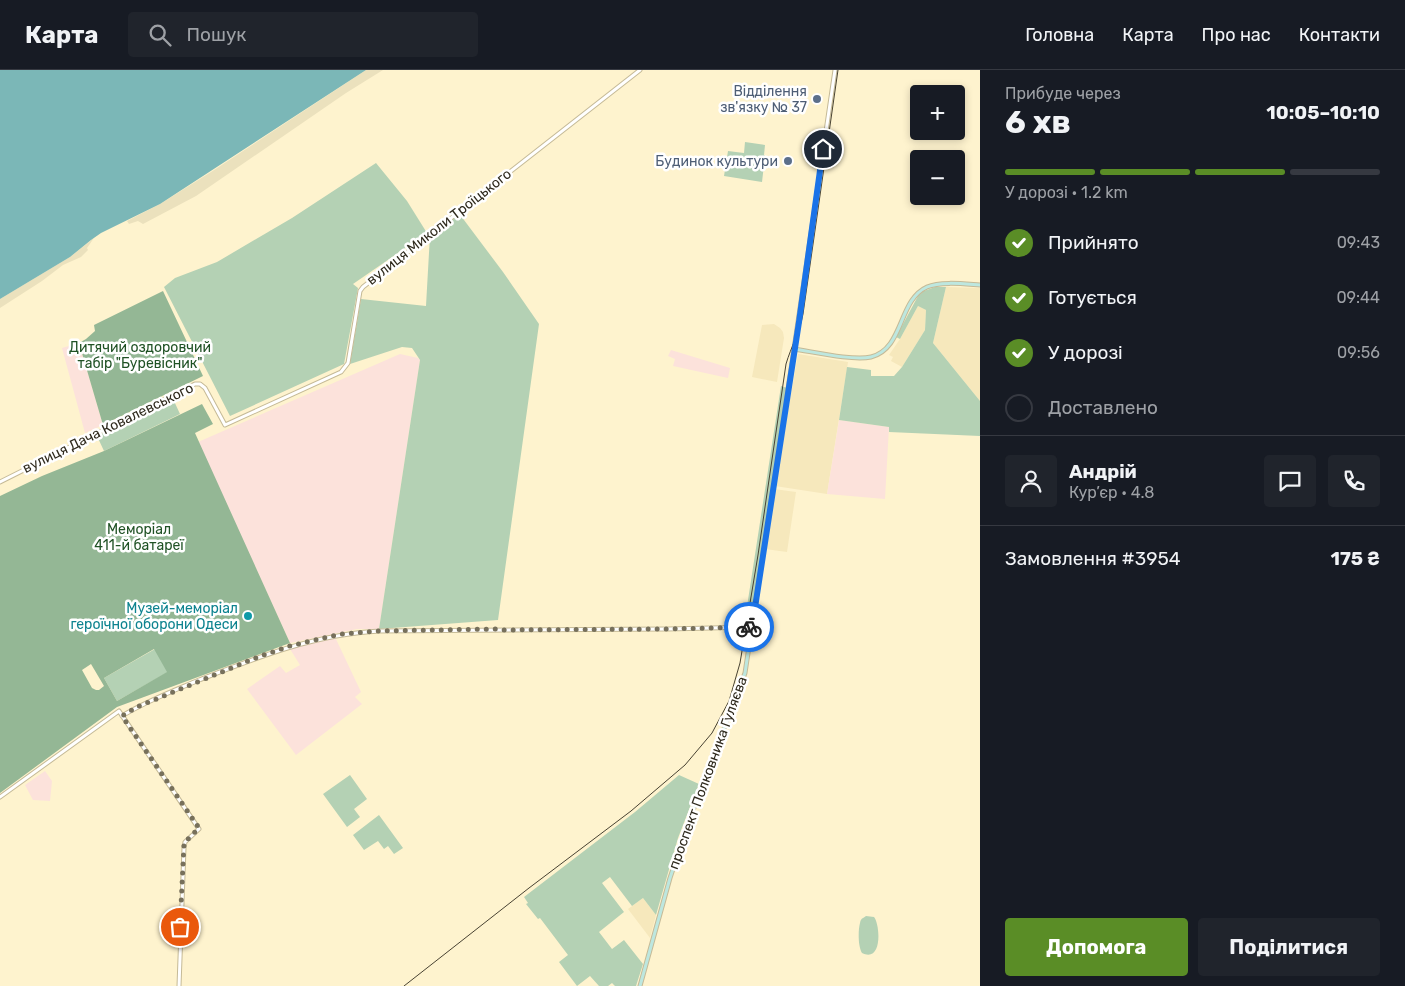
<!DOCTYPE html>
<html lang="uk">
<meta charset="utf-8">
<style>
body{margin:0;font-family:Rubik,sans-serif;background:#20242c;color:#f1f3f6;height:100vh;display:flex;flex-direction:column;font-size:19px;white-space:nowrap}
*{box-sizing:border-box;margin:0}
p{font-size:16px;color:#9ea1a6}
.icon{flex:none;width:28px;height:28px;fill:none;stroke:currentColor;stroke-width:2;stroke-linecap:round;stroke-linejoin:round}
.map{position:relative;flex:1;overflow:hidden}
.drawer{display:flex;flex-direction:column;background:#171b24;width:425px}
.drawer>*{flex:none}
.controls{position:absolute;left:910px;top:15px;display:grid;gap:10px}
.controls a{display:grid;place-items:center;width:55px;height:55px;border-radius:5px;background:#171b24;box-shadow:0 2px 8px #0003;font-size:25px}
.pin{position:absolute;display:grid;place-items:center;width:42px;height:42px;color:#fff;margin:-21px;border:2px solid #fff;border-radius:50%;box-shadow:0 1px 5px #0007}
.courier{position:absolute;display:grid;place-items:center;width:50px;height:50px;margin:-25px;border:4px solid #1a73e8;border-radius:50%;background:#fff;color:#222;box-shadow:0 1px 6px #0007}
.summary em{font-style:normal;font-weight:700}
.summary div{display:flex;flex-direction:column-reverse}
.summary{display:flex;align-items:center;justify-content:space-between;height:85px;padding:0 25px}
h1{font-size:32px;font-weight:700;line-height:38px}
.bar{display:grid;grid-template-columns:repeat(4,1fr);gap:8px 5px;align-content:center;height:60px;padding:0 25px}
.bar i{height:6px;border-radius:4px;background:#363941}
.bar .current{background:#5a8d26}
.bar p{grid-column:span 4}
.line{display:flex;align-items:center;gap:12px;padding:0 25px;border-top:1px solid #363941}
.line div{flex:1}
.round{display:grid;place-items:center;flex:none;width:52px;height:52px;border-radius:5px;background:#20242c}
ol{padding:0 25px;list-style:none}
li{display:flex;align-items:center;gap:15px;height:55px}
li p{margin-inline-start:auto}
li .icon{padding:5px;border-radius:50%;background:#5a8d26;color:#fff;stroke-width:4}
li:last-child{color:#9ea1a6}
li i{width:28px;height:28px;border:2px solid #363941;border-radius:50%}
.button{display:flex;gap:10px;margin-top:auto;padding:10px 25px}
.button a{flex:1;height:58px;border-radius:5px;background:#5a8d26;color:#fff;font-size:20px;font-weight:700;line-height:58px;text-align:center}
.button a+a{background:#20242c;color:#f1f3f6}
header{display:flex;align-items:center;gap:30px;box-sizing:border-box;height:70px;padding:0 25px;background:#171b24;border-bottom:1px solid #363941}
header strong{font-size:24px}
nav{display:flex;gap:28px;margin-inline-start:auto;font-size:18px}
.search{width:350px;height:45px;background:#20242c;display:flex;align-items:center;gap:12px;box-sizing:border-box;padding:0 18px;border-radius:5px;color:#9ea1a6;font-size:19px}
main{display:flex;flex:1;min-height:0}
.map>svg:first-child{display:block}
.built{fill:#f6e8bc}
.industrial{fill:#fce2db}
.green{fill:#b4d1b4}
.forest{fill:#94b795;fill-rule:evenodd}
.sand{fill:#ebe1bd}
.water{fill:#7bb7b7}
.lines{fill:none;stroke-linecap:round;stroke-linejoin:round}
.tertiary-casing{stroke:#c5ba97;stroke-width:5}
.secondary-casing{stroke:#c5ba97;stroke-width:5}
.tertiary{stroke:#fff;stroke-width:3}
.secondary{stroke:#bde7df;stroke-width:3}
.tram{stroke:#484232;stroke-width:1}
.done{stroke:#77705b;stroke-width:5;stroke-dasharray:0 9}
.route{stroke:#1a73e8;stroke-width:6}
.service-dot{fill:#5c6f8a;stroke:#fff;stroke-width:2}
.culture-dot{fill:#0f9aa8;stroke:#fff;stroke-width:2}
.labels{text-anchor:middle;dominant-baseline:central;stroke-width:5;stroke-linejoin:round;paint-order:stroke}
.service-label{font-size:14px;fill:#4e5e75;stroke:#fff;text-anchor:end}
.street-label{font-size:14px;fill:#2f2a1d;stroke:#fff}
.park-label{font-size:14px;fill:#205225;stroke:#fff}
.culture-label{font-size:14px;fill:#0d838f;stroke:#fff;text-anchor:end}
</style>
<header>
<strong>Карта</strong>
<div class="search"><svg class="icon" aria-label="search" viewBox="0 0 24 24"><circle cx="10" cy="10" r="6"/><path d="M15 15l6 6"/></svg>Пошук</div>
<nav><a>Головна</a><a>Карта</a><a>Про нас</a><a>Контакти</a></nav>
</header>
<main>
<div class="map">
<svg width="980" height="916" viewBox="0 0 980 916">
<rect width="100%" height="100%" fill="#fef3ce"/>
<!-- built -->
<path class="built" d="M946 217 980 218V331L933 273Z
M918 236 926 240 925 260 902 297 891 291 893 287 889 285 900 269Z
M774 254 780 258 783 262 784 268 777 312 752 307 762 255Z
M798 284 848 292 827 424 775 416Z
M774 419 796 422 787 482 765 479Z
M643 828 656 845 650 868 628 839Z"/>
<!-- industrial -->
<path class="industrial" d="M79 273 103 355 85 363 62 278Z
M671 280 730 298 728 308 673 296 675 289 668 286Z
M400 284 418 288 420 290 379 559H357L290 573 198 372Z
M839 350 889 357 885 429 827 424Z
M335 567 361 622 355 627 362 634 296 685 247 619 280 596 286 603 300 595 290 579Z
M45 701 52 711 50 731 33 730 25 715Z"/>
<!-- green -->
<path class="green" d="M745 72 765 75 764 85 765 86 762 112 724 106 728 81 744 83Z
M376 93 407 131 427 163 353 214 358 218 344 294 230 346 164 217 175 208 217 192 292 148Z
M458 142 503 202 539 254 498 550 379 559 420 290 412 278 402 277 350 294 361 229 426 236 430 165Z
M935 217H946L933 273 980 331V366L889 362V357L839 350 847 297 871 300V306H894L902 297 925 260 926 240 918 236 900 269 896 267 918 226 924 221Z
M781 316 787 318 751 555 744 556Z
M174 331 180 344 104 381 97 366 160 335 161 337Z
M155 579 168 602 117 631 104 608Z
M350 705 367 729 354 739 360 747 347 757 323 724Z
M679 705 699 714 678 768 656 845 643 828 632 836 610 807 602 813 624 842 599 862 612 879 624 870 643 894 636 916H615L612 913 608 916H599L590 906 577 916 559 892 568 885 540 848 538 849 526 834 528 833 524 827 635 742Z
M379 745 403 778 394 784 388 776 384 779 378 771 364 780 353 765Z
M866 846 874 847C880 854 883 893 862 883 858 877 858 860 860 853 861 848 862 849 866 846Z"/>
<!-- forest -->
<path class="forest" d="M163 221 203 306 103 355 79 273 86 269 95 261 94 255Z
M202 334 213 354 195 363 290 573 117 637 0 723V426L42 406 104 381ZM154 579 167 602 117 631 104 608ZM91 594 104 616 99 620H96L92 618 82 600Z"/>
<!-- sand -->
<path class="sand" d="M366 0H383L346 23 196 126 143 154 138 151 129 154 127 151 160 134 211 102Z
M94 168 87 178 88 180 81 187 63 195 42 211 0 238V229L70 187Z"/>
<!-- water -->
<path class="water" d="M0 0H366L160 134 101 163 91 170 70 187 0 229Z"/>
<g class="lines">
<defs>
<path id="tertiary" d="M794 279 835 0
M0 412 195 314H200L205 318 225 355 341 302 348 293 360 221 363 217 640 0
M122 646C146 631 173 621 199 610 258 587 316 564 380 561L668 559 752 557
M0 727 119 641 199 759 185 772 184 778 179 916"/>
<path id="secondary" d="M640 916 670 808 689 751 745 603 794 279C814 282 853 291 871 287 904 279 898 230 927 217 941 211 965 214 980 215"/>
</defs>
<!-- tertiary casing -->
<use href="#tertiary" class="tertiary-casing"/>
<!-- secondary casing -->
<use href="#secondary" class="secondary-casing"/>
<!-- tertiary -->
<use href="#tertiary" class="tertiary"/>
<!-- secondary -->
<use href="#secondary" class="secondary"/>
<!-- tram -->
<path class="tram" d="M404 916 529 818 631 741 685 695 712 663 729 631 740 593 758 485 786 294C791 277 800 261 803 244L838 0"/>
</g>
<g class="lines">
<!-- done -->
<path class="done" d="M180 857 184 774 187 770 199 758 122 646 137 637 258 587 290 576 323 568 342 564 377 561 495 559 501 560 668 559 749 557"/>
<!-- route -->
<path class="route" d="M749 557H752L799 252 823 79"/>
</g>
<!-- markers -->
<g class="service-dot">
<circle cx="817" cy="29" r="5"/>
<circle cx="788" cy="91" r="5"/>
</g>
<circle class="culture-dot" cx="248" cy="546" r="5"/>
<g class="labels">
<!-- service labels -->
<g class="service-label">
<text x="807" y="21">Відділення<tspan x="807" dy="16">зв'язку № 37</tspan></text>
<text x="778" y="91">Будинок культури</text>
</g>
<!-- street labels -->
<g class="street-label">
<text transform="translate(439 157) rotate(-38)">вулиця Миколи Троїцького</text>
<text transform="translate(108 358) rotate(-26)">вулиця Дача Ковалевського</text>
<text transform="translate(708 703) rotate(-70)">проспект Полковника Гуляєва</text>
</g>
<!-- park labels -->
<g class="park-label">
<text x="140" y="277">Дитячий оздоровчий<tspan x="140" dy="16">табір "Буревісник"</tspan></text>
<text x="139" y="459">Меморіал<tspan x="139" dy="16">411-й батареї</tspan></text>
</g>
<!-- culture labels -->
<g class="culture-label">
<text x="238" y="538">Музей-меморіал<tspan x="238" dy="16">героїчної оборони Одеси</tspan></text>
</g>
</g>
</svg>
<div class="controls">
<a>+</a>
<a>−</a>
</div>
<div class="pin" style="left:180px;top:857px;background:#ea580c"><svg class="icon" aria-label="bag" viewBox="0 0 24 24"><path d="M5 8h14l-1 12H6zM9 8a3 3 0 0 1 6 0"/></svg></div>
<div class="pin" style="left:823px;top:79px;background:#1f2937"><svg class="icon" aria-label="home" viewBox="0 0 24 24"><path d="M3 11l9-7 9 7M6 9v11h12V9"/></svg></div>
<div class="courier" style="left:749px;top:557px"><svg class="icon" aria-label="bike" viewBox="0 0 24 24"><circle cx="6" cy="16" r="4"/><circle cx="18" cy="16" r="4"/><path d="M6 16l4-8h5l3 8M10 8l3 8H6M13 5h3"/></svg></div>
</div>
<section class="drawer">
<div class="summary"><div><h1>6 хв</h1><p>Прибуде через</p></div><em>10:05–10:10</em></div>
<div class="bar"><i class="current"></i><i class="current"></i><i class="current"></i><i></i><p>У дорозі · 1.2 km</p></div>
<ol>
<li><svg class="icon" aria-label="check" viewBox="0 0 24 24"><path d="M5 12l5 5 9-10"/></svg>Прийнято<p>09:43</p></li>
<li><svg class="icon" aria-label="check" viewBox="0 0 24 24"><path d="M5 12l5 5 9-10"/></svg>Готується<p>09:44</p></li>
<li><svg class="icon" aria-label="check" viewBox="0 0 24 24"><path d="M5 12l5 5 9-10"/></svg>У дорозі<p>09:56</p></li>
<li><i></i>Доставлено</li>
</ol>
<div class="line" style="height:90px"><a class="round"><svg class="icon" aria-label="person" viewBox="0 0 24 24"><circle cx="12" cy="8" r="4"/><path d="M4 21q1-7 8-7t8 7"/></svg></a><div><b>Андрій</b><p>Кур’єр · 4.8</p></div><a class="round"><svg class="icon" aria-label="chat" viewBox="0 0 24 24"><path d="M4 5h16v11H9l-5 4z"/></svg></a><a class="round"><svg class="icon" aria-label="phone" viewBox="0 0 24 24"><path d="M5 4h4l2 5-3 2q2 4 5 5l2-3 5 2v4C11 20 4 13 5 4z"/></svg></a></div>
<div class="line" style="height:65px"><div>Замовлення #3954</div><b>175 ₴</b></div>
<div class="button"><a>Допомога</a><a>Поділитися</a></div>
</section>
</main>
